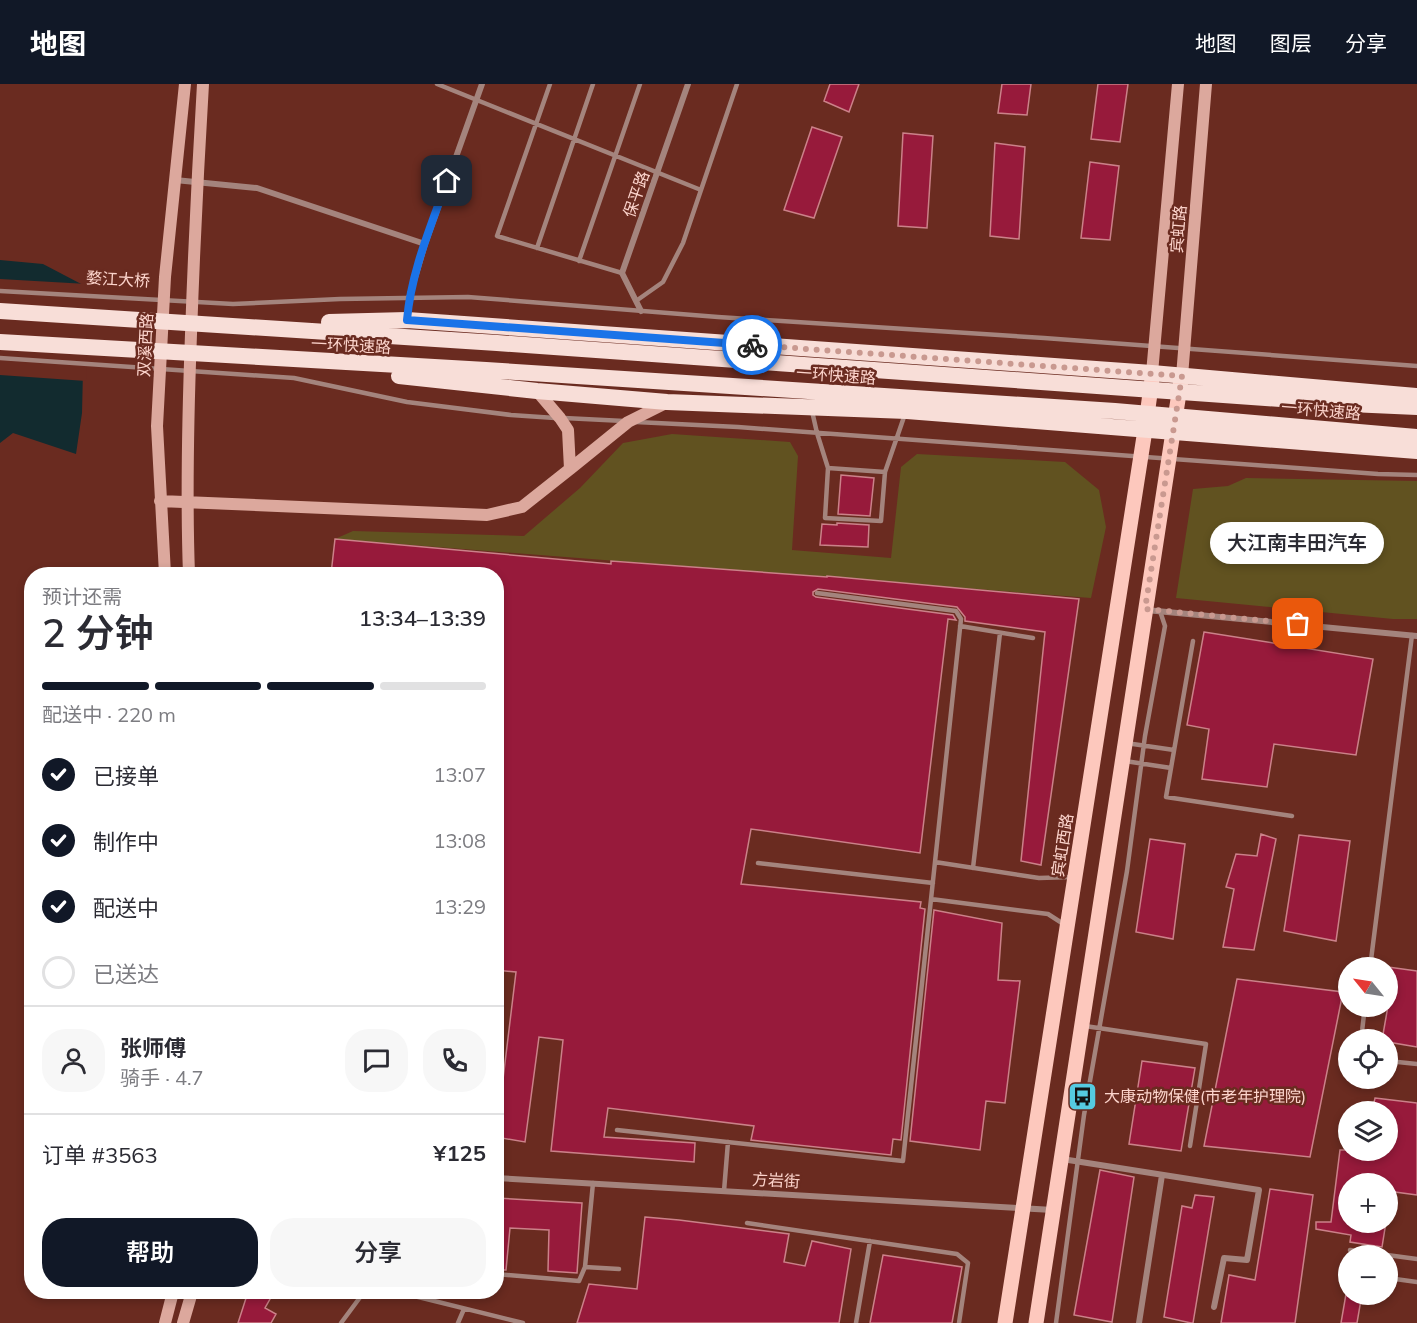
<!DOCTYPE html>
<html lang="zh">
<meta charset="utf-8">
<style>
body{margin:0;font-family:Mulish,"Noto Sans SC",sans-serif;background:#f7f7f7;color:#2b2b33;height:100vh;display:flex;flex-direction:column;font-size:22px;white-space:nowrap}
*{box-sizing:border-box;margin:0}
p{font-size:20px;color:#7c7c81}
.icon{flex:none;width:33px;height:33px;fill:none;stroke:currentColor;stroke-width:2;stroke-linecap:round;stroke-linejoin:round}
.map{position:relative;flex:1;overflow:hidden}
.details{position:absolute;left:24px;top:483px;width:480px;height:732px;display:flex;flex-direction:column;background:#fff;border-radius:24px;box-shadow:0 3px 9px #0003}
.details>*{flex:none}
.needle{width:39px;rotate:300deg}
.buttons{position:absolute;left:1338px;top:873px;display:grid;gap:12px}
.buttons a{display:grid;place-items:center;width:60px;height:60px;border-radius:50%;background:#fff;box-shadow:0 3px 9px #0003;font-size:30px}
.pin{position:absolute;display:grid;place-items:center;width:51px;height:51px;color:#fff;margin:-26px;border-radius:12px;box-shadow:0 3px 9px #0006}
.courier{position:absolute;display:grid;place-items:center;width:60px;height:60px;margin:-30px;border:4px solid #1a73e8;border-radius:50%;background:#fff;color:#222;box-shadow:0 2px 8px #0007}
.bubble{position:absolute;height:42px;border-radius:21px;background:#fff;box-shadow:0 3px 9px #0003;font-size:20px;font-weight:600;line-height:42px;text-align:center}
.overview em{font-style:normal;font-weight:600}
.overview div{display:flex;flex-direction:column-reverse}
.overview{display:flex;align-items:center;justify-content:space-between;height:102px;padding:0 18px}
h1{font-size:39px;font-weight:600;line-height:45px}
.bar{display:grid;grid-template-columns:repeat(4,1fr);gap:9px 6px;align-content:center;height:72px;padding:0 18px}
.bar i{height:8px;border-radius:4px;background:#e1e1e2}
.bar .current{background:#111827}
.bar p{grid-column:span 4}
.line{display:flex;align-items:center;gap:15px;padding:0 18px;border-top:2px solid #e1e1e2}
.line div{flex:1}
.round{display:grid;place-items:center;flex:none;width:63px;height:63px;border-radius:24px;background:#f7f7f7}
ol{padding:0 18px;list-style:none}
li{display:flex;align-items:center;gap:18px;height:66px}
li p{margin-inline-start:auto}
li .icon{padding:6px;border-radius:50%;background:#111827;color:#fff;stroke-width:4}
li:last-child{color:#7c7c81}
li i{width:33px;height:33px;border:3px solid #e1e1e2;border-radius:50%}
.cta{display:flex;gap:12px;margin-top:auto;padding:12px 18px}
.cta a{flex:1;height:69px;border-radius:24px;background:#111827;color:#fff;font-size:24px;font-weight:600;line-height:69px;text-align:center}
.cta a+a{background:#f7f7f7;color:#2b2b33}
header{display:flex;align-items:center;gap:36px;box-sizing:border-box;height:84px;padding:0 30px;background:#111827;color:#fff}
header strong{font-size:28px}
nav{display:flex;gap:33px;margin-inline-start:auto;font-size:21px}
.map>svg:first-child{display:block}
.green{fill:#615220}
.water{fill:#122b2f}
.pier{fill:#6a2b20}
.building{fill:#971a3b;stroke:#cb8189;stroke-width:1.5}
.lines{fill:none;stroke-linecap:round;stroke-linejoin:round}
.service{stroke:#a4847d;stroke-width:4.5}
.minor{stroke:#a4847d;stroke-width:6}
.secondary{stroke:#dca89d;stroke-width:12}
.primary{stroke:#fdc8bd;stroke-width:15}
.trunk{stroke:#f8ded8;stroke-width:16}
.done{stroke:#c99990;stroke-width:6;stroke-dasharray:0 10.8}
.route{stroke:#1a73e8;stroke-width:8}
.labels{text-anchor:middle;dominant-baseline:central;stroke-width:5;stroke-linejoin:round;paint-order:stroke}
.street-label{font-size:16px;fill:#fcd4cc;stroke:#6a2b20}
.poi-label{font-size:16px;fill:#fcd4cc;stroke:#6a2b20;text-anchor:start}
</style>
<header>
<strong>地图</strong>
<nav><a>地图</a><a>图层</a><a>分享</a></nav>
</header>
<div class="map">
<svg width="1417" height="1239" viewBox="0 0 1417 1239">
<rect width="100%" height="100%" fill="#6a2b20"/>
<!-- green -->
<path class="green" d="M672 350 790 358 798 372 792 466 891 474 901 383 917 370 1065 378 1099 406 1106 443 1091 514 335 455 353 447 524 452 580 404 623 359Z
M1246 394 1417 397V535H1393L1176 514 1193 405 1228 402Z"/>
<!-- water -->
<path class="water" d="M0 176 43 180 85 202 82 329 76 370 13 349 0 359Z"/>
<!-- pier -->
<path class="pier" d="M0 195 87 200 86 297 0 291Z"/>
<!-- building -->
<path class="building" d="M830 0H859L849 28 824 17Z
M1002 0H1031L1027 31 998 29Z
M1098 0H1128L1120 58 1091 55Z
M812 43 842 53 814 134 784 126Z
M903 49 933 52 927 144 898 142Z
M995 59 1025 63 1019 155 990 152Z
M1090 78 1119 82 1110 156 1081 154Z
M841 391 874 394 870 432 838 430Z
M837 439 869 441 868 463 820 461 822 440 837 441Z
M335 455 611 480V477L827 493V492L1079 515 1041 781 1021 777 1045 548 965 537V533L957 523 818 505 813 508V511L816 513 953 531 956 536 948 535 920 769 751 745 741 800 921 818 920 824 925 825 901 1056 893 1055 891 1071 751 1056 754 1042 608 1024 604 1053 695 1059 694 1078 551 1067 563 956 539 953 525 1058 496 1053 516 888 496 886V490H331Z
M1204 548 1373 575 1356 671 1274 660 1267 703 1202 695 1209 645 1187 641Z
M1261 750 1276 755 1254 866 1223 863 1234 805 1226 803 1236 770 1257 772Z
M1299 751 1350 757 1336 857 1284 847Z
M1150 755 1185 760 1173 855 1136 848Z
M934 826 1002 839 998 896 1020 897 1005 1019 986 1017 980 1066 910 1057Z
M1388 883 1417 887V963L1388 958V956H1382L1388 922Z
M1237 895 1343 908 1310 1073 1204 1062Z
M1142 977 1195 984 1181 1067 1129 1060Z
M1375 1014 1417 1019V1111L1388 1107V1100H1348V1138H1386L1382 1163 1350 1158 1351 1151 1316 1145V1138H1331L1340 1066H1388V1028H1372Z
M1100 1086 1134 1093 1112 1238 1074 1231Z
M1270 1105 1313 1111 1295 1239H1221L1229 1191 1255 1196Z
M1195 1111 1214 1113 1193 1239H1191L1164 1233 1182 1122 1192 1124Z
M496 1114 582 1119 577 1189 548 1187 549 1146 510 1144 506 1186H496Z
M645 1133 679 1136 789 1150 784 1178 805 1182 812 1157 851 1165 839 1239H577L589 1200 637 1205Z
M883 1171 962 1183 952 1239H870Z
M248 1208H274L265 1224 276 1230 271 1239H238Z
M1346 1210H1362L1357 1239H1341Z"/>
<g class="lines">
<!-- service -->
<path class="service" d="M437 0 701 106
M550 0 497 152 622 189
M537 164 593 0
M579 177 640 0
M0 207 233 220 340 215 468 213 718 233 1044 254 1417 282
M636 217 663 198 683 159 737 0
M0 274 294 294 407 318 511 331 555 334
M812 327 817 349 828 384 885 388 905 330
M564 334 624 337
M636 338 738 343 1378 390 1417 391
M828 384 825 434 881 437 885 388
M960 542 1033 554
M1193 557 1166 713 1292 732
M1126 659 1174 666
M1125 677 1171 684
M935 778 1039 794 1072 793
M758 779 933 799
M973 784 1000 549
M931 815 1048 830 1065 841
M1370 884 1412 551
M1085 942 1206 960 1190 1062
M1361 956 1365 922
M1388 977 1417 980
M617 1046 903 1077 961 535 956 527 817 509
M724 1107 728 1058
M747 1139 957 1170 968 1179 959 1239
M1350 1166 1417 1175
M585 1183 593 1099
M496 1190 579 1197 585 1183 619 1185
M1388 1194 1417 1198
M398 1208 523 1239
M341 1239 364 1208
M458 1239 464 1225
M856 1239 870 1157
M1056 1239 1084 1031 1127 787 1145 652 1165 542 1160 527"/>
<!-- minor -->
<path class="minor" d="M175 96 257 104 425 160
M641 227 622 189 688 0
M408 233 409 214 425 160 482 0
M1146 526 1417 552
M1062 1075 1259 1106 1247 1176 1224 1174 1214 1223
M496 1094 1053 1126
M1139 1239 1162 1091"/>
<!-- secondary -->
<path class="secondary" d="M1152 289 1178 0
M1182 292 1206 0
M537 307 560 334 568 346 570 385 628 338 666 319
M160 417 487 431 522 423 570 385
M165 490 157 342 165 193 185 0
M189 490C186 410 188 330 191 250 194 166 198 83 203 0
M165 1239 173 1208
M183 1239 192 1208"/>
<!-- primary -->
<path class="primary" d="M1005 1239 1145 346 1152 295
M1036 1239 1181 296"/>
<!-- trunk -->
<path class="trunk" d="M0 227 497 259 1350 320 1417 323
M329 238 407 236 1152 289 1416 312
M0 258 486 286 1115 327 1417 353
M399 292 537 307 667 318 907 327 1417 367"/>
</g>
<g class="lines">
<!-- done -->
<path class="done" d="M752 261 1182 292 1145 525 1298 540"/>
<!-- route -->
<path class="route" d="M447 97C431 142 411 188 407 236L752 261"/>
</g>
<!-- icons -->
<defs>
<symbol id="bus-square" viewBox="-11 -11 22 22"><rect x="-9" y="-9" width="18" height="18" rx="4" fill="#55cae0" stroke="#6a2b20"/><path d="M-5-6H5V4H4V6H2V4H-2V6H-4V4H-5ZM-3.5-4V0h7V-4ZM-3.5 1.2v1.5H-2V1.2ZM2 1.2v1.5H3.5V1.2Z" fill="#111"/></symbol>
</defs>
<g fill-rule="evenodd">
<use href="#bus-square" x="1066" y="996" width="33" height="33"/>
</g>
<g class="labels">
<!-- street labels -->
<g class="street-label">
<text transform="translate(636 110) rotate(-71)">保平路</text>
<text transform="translate(1178 145) rotate(-85)">宾虹路</text>
<text transform="translate(118 195) rotate(3)">婺江大桥</text>
<text transform="translate(145 261) rotate(-87)">双溪西路</text>
<text transform="translate(351 261) rotate(3)">一环快速路</text>
<text transform="translate(836 291) rotate(4)">一环快速路</text>
<text transform="translate(1321 326) rotate(5)">一环快速路</text>
<text transform="translate(1062 761) rotate(-81)">宾虹西路</text>
<text transform="translate(776 1096) rotate(3)">方岩街</text>
</g>
<!-- poi labels -->
<g class="poi-label">
<text x="1104" y="1012">大康动物保健(市老年护理院)</text>
</g>
</g>
</svg>
<div class="buttons">
<a><svg class="needle" viewBox="-14 -14 28 28"><path d="M0-13l5 13h-10z" fill="#e53935"/><path d="M0 13l5-13h-10z" fill="#7c7c81"/></svg></a>
<a><svg class="icon" aria-label="locate" viewBox="0 0 24 24"><circle cx="12" cy="12" r="6"/><path d="M12 2v4M12 18v4M2 12h4M18 12h4"/></svg></a>
<a><svg class="icon" aria-label="layers" viewBox="0 0 24 24"><path d="M12 4l9 5-9 5-9-5zM3 14l9 5 9-5"/></svg></a>
<a>+</a>
<a>−</a>
</div>
<div class="pin" style="left:1298px;top:540px;background:#ea580c"><svg class="icon" aria-label="bag" viewBox="0 0 24 24"><path d="M5 8h14l-1 12H6zM9 8a3 3 0 0 1 6 0"/></svg></div>
<div class="pin" style="left:447px;top:97px;background:#1f2937"><svg class="icon" aria-label="home" viewBox="0 0 24 24"><path d="M3 11l9-7 9 7M6 9v11h12V9"/></svg></div>
<div class="courier" style="left:752px;top:261px"><svg class="icon" aria-label="bike" viewBox="0 0 24 24"><circle cx="6" cy="16" r="4"/><circle cx="18" cy="16" r="4"/><path d="M6 16l4-8h5l3 8M10 8l3 8H6M13 5h3"/></svg></div>
<div class="bubble" style="left:1210px;top:438px;width:174px">大江南丰田汽车</div>
<section class="details">
<div class="overview"><div><h1>2 分钟</h1><p>预计还需</p></div><em>13:34–13:39</em></div>
<div class="bar"><i class="current"></i><i class="current"></i><i class="current"></i><i></i><p>配送中 · 220 m</p></div>
<ol>
<li><svg class="icon" aria-label="check" viewBox="0 0 24 24"><path d="M5 12l5 5 9-10"/></svg>已接单<p>13:07</p></li>
<li><svg class="icon" aria-label="check" viewBox="0 0 24 24"><path d="M5 12l5 5 9-10"/></svg>制作中<p>13:08</p></li>
<li><svg class="icon" aria-label="check" viewBox="0 0 24 24"><path d="M5 12l5 5 9-10"/></svg>配送中<p>13:29</p></li>
<li><i></i>已送达</li>
</ol>
<div class="line" style="height:108px"><a class="round"><svg class="icon" aria-label="person" viewBox="0 0 24 24"><circle cx="12" cy="8" r="4"/><path d="M4 21q1-7 8-7t8 7"/></svg></a><div><b>张师傅</b><p>骑手 · 4.7</p></div><a class="round"><svg class="icon" aria-label="chat" viewBox="0 0 24 24"><path d="M4 5h16v11H9l-5 4z"/></svg></a><a class="round"><svg class="icon" aria-label="phone" viewBox="0 0 24 24"><path d="M5 4h4l2 5-3 2q2 4 5 5l2-3 5 2v4C11 20 4 13 5 4z"/></svg></a></div>
<div class="line" style="height:78px"><div>订单 #3563</div><b>¥125</b></div>
<div class="cta"><a>帮助</a><a>分享</a></div>
</section>
</div>
